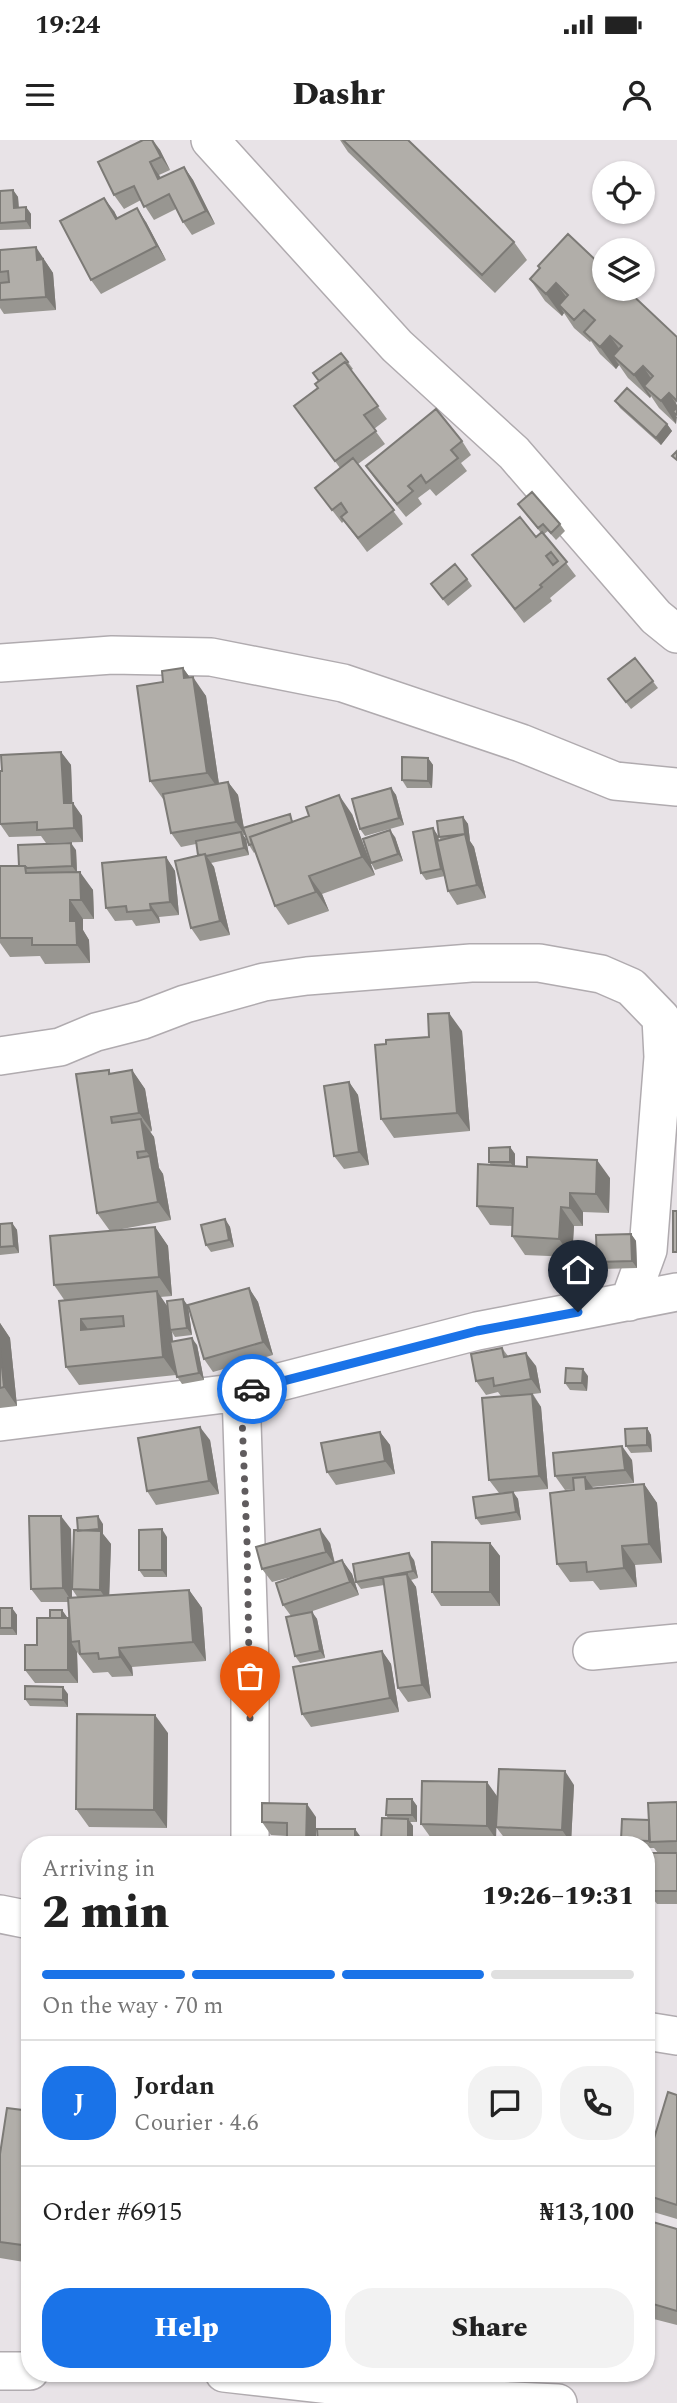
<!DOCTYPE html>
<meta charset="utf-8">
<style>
body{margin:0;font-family:Spectral,serif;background:#f2f2f2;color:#222;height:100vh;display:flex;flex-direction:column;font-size:26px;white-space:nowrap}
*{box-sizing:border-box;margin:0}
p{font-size:23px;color:#767676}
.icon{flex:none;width:38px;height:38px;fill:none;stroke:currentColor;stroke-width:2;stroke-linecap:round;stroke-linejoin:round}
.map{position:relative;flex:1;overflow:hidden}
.side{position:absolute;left:21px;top:1696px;width:634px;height:546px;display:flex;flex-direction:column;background:#fff;border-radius:28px;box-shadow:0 2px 5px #0004}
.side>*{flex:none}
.buttons{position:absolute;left:592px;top:21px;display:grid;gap:14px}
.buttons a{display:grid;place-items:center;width:63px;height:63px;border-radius:50%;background:#fff;box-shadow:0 2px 5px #0004;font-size:35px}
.pin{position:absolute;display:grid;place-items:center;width:60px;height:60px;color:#fff;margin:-72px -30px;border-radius:50% 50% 50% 0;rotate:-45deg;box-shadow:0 0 7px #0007}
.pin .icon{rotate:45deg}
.courier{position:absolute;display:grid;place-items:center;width:70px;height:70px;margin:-35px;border:5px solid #1a73e8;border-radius:50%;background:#fff;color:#222;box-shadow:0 2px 9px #0007}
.headline em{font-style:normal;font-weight:800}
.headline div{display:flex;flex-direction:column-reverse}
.headline{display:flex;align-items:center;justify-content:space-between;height:119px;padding:0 21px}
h1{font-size:46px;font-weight:800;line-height:52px}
.bar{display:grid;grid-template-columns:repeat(4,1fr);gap:10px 7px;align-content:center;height:84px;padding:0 21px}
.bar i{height:9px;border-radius:5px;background:#e0e0e0}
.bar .active{background:#1a73e8}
.bar p{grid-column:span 4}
.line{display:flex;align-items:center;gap:18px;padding:0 21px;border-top:2px solid #e0e0e0}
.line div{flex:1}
.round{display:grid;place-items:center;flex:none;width:74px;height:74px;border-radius:28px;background:#f2f2f2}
.action{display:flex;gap:14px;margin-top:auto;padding:14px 21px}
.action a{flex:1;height:80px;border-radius:28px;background:#1a73e8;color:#fff;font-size:28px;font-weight:800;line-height:80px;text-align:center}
.action a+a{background:#f2f2f2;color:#222}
.status{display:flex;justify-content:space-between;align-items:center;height:49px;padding:0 35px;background:#fff;direction:ltr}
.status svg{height:19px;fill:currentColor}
header{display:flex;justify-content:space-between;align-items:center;height:91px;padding:0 21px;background:#fff;font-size:32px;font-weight:800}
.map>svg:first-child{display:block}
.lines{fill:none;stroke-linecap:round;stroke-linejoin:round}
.street-casing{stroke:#b0abaf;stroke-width:40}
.street{stroke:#fff;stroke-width:37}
.wall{fill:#989691;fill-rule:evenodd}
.shaded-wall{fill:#7c7a76}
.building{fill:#b1aea9;stroke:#7c7a76;stroke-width:2;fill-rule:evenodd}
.done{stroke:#605c5e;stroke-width:7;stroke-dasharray:0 12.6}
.route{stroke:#1a73e8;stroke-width:9}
</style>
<div class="status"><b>19:24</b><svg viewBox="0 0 49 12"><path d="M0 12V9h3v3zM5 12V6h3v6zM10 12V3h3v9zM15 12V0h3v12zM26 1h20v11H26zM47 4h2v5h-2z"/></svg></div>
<header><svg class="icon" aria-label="menu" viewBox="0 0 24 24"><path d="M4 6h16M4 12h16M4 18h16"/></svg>Dashr<svg class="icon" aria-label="person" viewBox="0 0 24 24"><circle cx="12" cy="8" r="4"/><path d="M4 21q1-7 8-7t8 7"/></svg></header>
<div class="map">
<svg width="677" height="2263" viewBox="0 0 677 2263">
<rect width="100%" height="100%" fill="#e8e3e7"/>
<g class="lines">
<defs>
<path id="street" d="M210 0 397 206 514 313 656 477 677 494
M0 523 112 515 211 517 343 543 521 603 615 641 677 647
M0 916 60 907 96 892 143 880 185 864 264 842 307 836 471 823H539L601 834 631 847 661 878 663 917 648 1110 629 1162
M241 1252 250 1527V1704
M0 1282 241 1252 477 1191 677 1152
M592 1511 677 1503
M0 1774 30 1780
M646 1891 677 1896
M0 2231H30
M224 2233 445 2258 558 2263"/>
</defs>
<!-- street casing -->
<use href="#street" class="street-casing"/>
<!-- street -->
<use href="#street" class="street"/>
</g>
<!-- wall -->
<path class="wall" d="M143 0H153L160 10 170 30 159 35 161 38 184 27 193 40 215 84 192 95 183 82 176 69 154 80 141 60 124 69 114 55Z
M340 0H408L514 102 527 120 495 153 348 12Z
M13 50 18 57 19 68 26 67 31 74V89L0 90V51Z
M114 71 117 78 146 82 166 120 101 154 91 140Z
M0 110 45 121 53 133 56 170 4 174 0 168Z
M538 126 677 197 676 284 659 268 651 256 650 258 628 238 619 225 616 229 600 214 591 201 590 202 574 188 564 173 562 176 545 161 530 139 540 129Z
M341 213 353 229 351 230 387 279 374 289 385 304 358 324 403 384 367 412 344 381 342 383 315 348 340 328 294 266 318 248 319 242Z
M615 261 667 284 672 291 661 305 620 268Z
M462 301 471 315 461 323 467 331 436 356 430 349 418 358 422 364 406 377 375 339 366 326Z
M518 364 560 384 565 391 556 400 548 391 544 394 576 436 550 458 552 461 524 483 472 415 536 397 541 393Z
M467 439 472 446 448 466 431 444Z
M635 518 658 548 631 569 608 539Z
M183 528 190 538 206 556 219 644 228 642 238 655 244 688 352 674 375 735 322 754 329 771 288 785 275 766 255 712 254 713 249 705 245 695H243L246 699 249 715 211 723 214 727 230 795 200 801 191 788 198 715 196 704 181 707 171 693 165 659H163L150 641 163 542Z
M61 612 71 625 72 663 82 676 83 702 46 703 41 696 9 697 0 684Z
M428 618 433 625 432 648H407L402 640Z
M391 648 396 655 404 685 365 696 360 689Z
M463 677 468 684 470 701 474 707 486 758 457 765 448 751 445 736 426 740 421 733 433 688 438 696 439 700H441L439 697Z
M395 697 403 721 375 730 371 723Z
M76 710 77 732 93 750 94 779H83V790L89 800 90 823 45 824 40 816 10 817 0 803V726H19Z
M166 717 175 731 179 775 159 777 160 783 136 786 132 780 115 781 106 768Z
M462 891 470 991 394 998 381 979 386 904Z
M109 930 111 934 132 930 145 949 152 991 150 992 154 997 159 1028 163 1034 171 1080 111 1091 155 1087 168 1106 172 1156 160 1157 167 1167 183 1159 188 1166 192 1195 175 1197 172 1192 173 1202 197 1205 204 1240 182 1244 176 1235 79 1245 66 1227 65 1161 54 1145 110 1091 97 1073Z
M349 942 358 955 369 1025 344 1029 334 1016Z
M510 1007 515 1014V1026L610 1038 609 1073 583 1072V1086H574L572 1117 525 1115 512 1096V1086L490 1085 477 1066 491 1025 489 1022Z
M225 1079 230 1087 234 1107 211 1112 206 1105Z
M12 1083 17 1090 19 1113 0 1115V1084Z
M631 1094 636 1101 637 1128 602 1129 597 1122Z
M249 1148 258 1162 273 1215 213 1232 204 1219Z
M0 1183 10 1198 17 1266 0 1268Z
M502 1208 508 1216 536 1226 541 1253 533 1254 541 1267 548 1349 513 1352 518 1359 521 1380 481 1385 476 1378 508 1352 499 1353 489 1340 501 1256 498 1252 486 1255 476 1241Z
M588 1236 587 1251 570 1250 565 1243Z
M647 1288 651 1295 652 1312 631 1313 626 1306Z
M380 1292 390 1305 395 1334 336 1345 327 1332Z
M210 1300 219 1354 156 1365 147 1351Z
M632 1320 634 1343 592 1347 593 1349 644 1344 657 1363 662 1423 635 1425 637 1447 600 1450 593 1441 570 1442 557 1424 574 1349 565 1350 555 1336Z
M103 1384V1394L111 1404 109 1455 189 1450 202 1468 206 1521 132 1527 133 1536 112 1537 108 1532 93 1533 77 1512 78 1543H35L25 1530 50 1478 62 1470 69 1481 68 1462H41L31 1449 71 1389 72 1447 78 1391ZM72 1449 78 1458H72Z
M167 1397V1437H144L139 1430Z
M330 1403 335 1423 342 1420 352 1434 359 1455 307 1473 312 1472 317 1479 325 1518 300 1523 295 1516 291 1476 283 1465 295 1436 272 1442 262 1429Z
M490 1403 500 1416V1466H441L432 1452Z
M414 1420 418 1438 411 1440 416 1447 431 1558 408 1562 398 1548 384 1445 361 1449 356 1442Z
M0 1468H12L17 1475V1495H0Z
M382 1511 391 1524 399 1572 311 1587 302 1574Z
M68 1554V1567L30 1566 25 1559Z
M168 1593 167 1688 89 1687 76 1669Z
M574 1645 571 1703 506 1700 496 1687Z
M497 1656 496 1699 431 1698 421 1684Z
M412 1659 417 1666V1682H410L413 1686V1704H384L381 1700 388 1678 386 1675Z
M677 1662V1764H657L647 1751V1730L646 1753V1721L647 1723 658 1713 654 1708H646V1704H584H624L621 1700Z
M316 1677 287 1701V1696L271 1695 262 1682Z
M677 1955V2079L650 2071 646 2064V2025Z
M30 1971V2123L0 2118V2014Z
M646 2080 677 2089V2185L646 2177Z"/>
<!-- shaded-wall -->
<path class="shaded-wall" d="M152 0 160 10 170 30 161 17Z
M150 22 159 35 168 53 158 39Z
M184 27 193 40 215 84 206 71Z
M13 50 18 57 19 75 14 68Z
M104 58 114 71 125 92 116 79Z
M26 67 31 74V89L26 81Z
M137 68 146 82 166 120 157 106Z
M36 107 53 133 56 170 46 157 37 120Z
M556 143 572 165H559L564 173 562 176 546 154Z
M610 196 626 218 613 216 619 225 616 229 600 207Z
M643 226 658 249 644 246 651 256 650 258 634 235Z
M669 253 677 265V275L673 272 677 277 676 284 661 261Z
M667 284 672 291 661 305 656 298Z
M183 528 194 543 193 537 206 556 220 651 207 633 184 538Z
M61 612 71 625 73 677 64 663Z
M428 618 433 625 432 648 428 641Z
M228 642 238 655 245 695 236 682Z
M391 648 396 655 404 685 399 678Z
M339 655 352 674 375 735 362 717Z
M73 663 82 676 83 702 74 688Z
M463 677 468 684 470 701 465 694Z
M433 688 438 696 445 736 441 729Z
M390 690 395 697 403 721 398 714Z
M241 692 246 699 249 715 244 708Z
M465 694 474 707 486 758 477 745Z
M71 703 76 710 77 733 72 726Z
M205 714 214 727 230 795 220 781Z
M166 717 175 731 179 775 170 762Z
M80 732 93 750 94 779 81 760Z
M309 736 322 754 329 771 316 752Z
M70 760 83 779V790L89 800 90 823 77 805 70 781Z
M150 764 159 777 160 783 151 770Z
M449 873 462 891 470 991 457 973Z
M132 930 145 949 152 991 139 973Z
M349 942 358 955 369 1025 359 1012Z
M141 979 154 997 159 1028 163 1034 171 1080 158 1062 151 1018 146 1011Z
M510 1007 515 1014V1029L510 1022Z
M597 1020 610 1038 609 1073 596 1054Z
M570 1053 583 1072V1086L570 1068Z
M561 1067 574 1086 572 1117 559 1099Z
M225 1079 230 1087 234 1107 229 1100Z
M12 1083 17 1090 19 1113 14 1106Z
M155 1087 168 1106 172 1156 159 1137Z
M631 1094 636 1101 637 1128 632 1121Z
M249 1148 258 1162 273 1215 263 1202Z
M157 1151 170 1170V1190L172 1192 176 1235 163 1217Z
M183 1159 188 1166 192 1195 187 1188Z
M81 1179 94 1198 81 1190Z
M0 1183 10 1198 17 1266 4 1247 0 1208Z
M192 1198 197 1205 204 1240 199 1233Z
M526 1213 536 1226 541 1253 531 1239Z
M583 1229 588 1236 587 1251 582 1243Z
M532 1254 541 1267 548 1349 539 1336Z
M200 1287 210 1300 219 1354 209 1341Z
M647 1288 651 1295 652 1312 647 1305Z
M380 1292 390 1305 395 1334 385 1321Z
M622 1306 632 1320 634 1343 625 1330Z
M585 1337 598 1355 586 1349Z
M644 1344 657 1363 662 1423 649 1404Z
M513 1352 518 1359 521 1380 516 1372Z
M61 1376 71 1389 72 1462 63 1448Z
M98 1376 103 1384V1394L111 1404 109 1463 100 1450 101 1393 99 1389Z
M162 1389 167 1397V1437L162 1430Z
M320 1389 330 1403 335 1425 326 1412Z
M490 1403 500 1416V1466L490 1452Z
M622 1406 635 1425 637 1447 624 1428Z
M409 1413 414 1420 418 1438 413 1431Z
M342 1420 352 1434 359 1455 350 1442Z
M407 1434 416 1447 431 1558 422 1545Z
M189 1450 202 1468 206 1521 193 1502Z
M12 1468 17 1475V1495L12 1488Z
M62 1470 67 1477V1488L62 1481Z
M312 1472 317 1479 325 1518 320 1511Z
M68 1478 77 1492 71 1502 77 1512 78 1543 68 1530Z
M119 1508 132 1527 133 1536 120 1517Z
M382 1511 391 1524 399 1572 390 1558Z
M63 1547 68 1554V1567L63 1560Z
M155 1575 168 1593 167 1688 154 1670Z
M565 1631 574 1645 571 1703 562 1690Z
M487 1642 497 1656 496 1699 487 1686Z
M412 1659 417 1666V1682L412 1675Z
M307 1664 316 1677V1704H306Z
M408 1679 413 1686V1704H411L408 1701Z
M355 1689 360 1696V1704H355Z
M108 1697 113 1704H108Z
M646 1721 648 1724 646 1753Z"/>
<!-- building -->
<path class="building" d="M143 0H152L161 17 150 22 158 39 184 27 206 71 183 82 169 54 144 67 134 46 114 55 98 22Z
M343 0H408L514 102 482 135Z
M13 50 14 68 26 67V81L0 83V51Z
M104 58 116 79 137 68 157 106 91 140 60 81Z
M568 94 604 128V149H626L677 197V261L669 253 661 261 644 246 653 236 643 226 634 235 613 216 622 206 610 196 600 207 584 192 595 180 584 170 574 180 559 165 568 155 556 143 546 154 530 139 540 128 538 126Z
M36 107 37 120 43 119 46 157 0 160V143L9 142 8 131 0 132V110Z
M341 213 348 222 346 223 345 222 319 241 313 233Z
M345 222 378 266 364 275 376 291 335 321 294 266 318 248 315 244Z
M627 248 667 284 656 298 615 261Z
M677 267V275L673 272Z
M436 269 462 301 451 310 458 318 426 343 421 335 408 346 413 351 397 364 366 326Z
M677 311V320L672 316Z
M353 318 394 370 358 398 341 377 347 372 341 363 332 370 315 348Z
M532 352 560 384 551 393 543 384 538 388 518 364Z
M520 377 536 397 542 392 567 422 540 445 542 447 515 469 472 415ZM551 412 558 421 553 425 546 416Z
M455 424 467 439 443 459 431 444Z
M635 518 653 541 626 562 608 539Z
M183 528 184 538 193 537 207 633 150 641 137 546 163 542 162 531Z
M61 612 64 663H73L74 688 37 690V682L0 684V631H2L1 615Z
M402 617 428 618V641L402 640Z
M228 642 236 682 171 693 163 654Z
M391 648 399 678 360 689 352 659Z
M339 655 362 717 309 736 316 752 275 766 250 697 309 676 306 667Z
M290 674 292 682 250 697 252 704 249 705 243 688Z
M463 677 465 694 439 697 437 681Z
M433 688 441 729 421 733 413 692Z
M390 690 398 714 371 723 363 699Z
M241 692 244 708 206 716 205 714 198 715 196 701Z
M465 694 477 745 448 751 437 701Z
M71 703 72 726 27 728 25 726H19L18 705Z
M205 714 220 781 191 788 175 721Z
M166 717 170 762 150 764 151 770 127 772 126 766 106 768 102 723Z
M0 726H25L26 733 80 732 81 760H70V781H76L77 805H32V798H0Z
M449 873 457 973 381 979 375 905 386 904V900L429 897 428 874Z
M109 930V934L132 930 139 973 111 977 112 983 141 979 146 1011 137 1012 138 1018 150 1016 158 1062 97 1073 76 934Z
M349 942 359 1012 334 1016 324 946Z
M510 1007V1022H489V1008Z
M527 1017 597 1020 596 1054 570 1053V1068L561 1067 559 1099 512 1096 513 1068 477 1066 478 1024 527 1027Z
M673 1071H677V1112H673Z
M225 1079 229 1100 206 1105 201 1085Z
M12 1083 14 1106 0 1107V1084Z
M155 1087 159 1137 54 1145 50 1096Z
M631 1094 632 1121 597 1122 596 1095Z
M249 1148 263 1202 204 1219 188 1165Z
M157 1151 163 1217 66 1227 59 1161ZM123 1176 124 1186 81 1190V1179Z
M183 1159 187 1188 170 1190 167 1161Z
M192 1198 199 1233 177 1237 170 1202Z
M0 1208 4 1247 0 1248Z
M502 1208 504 1217 526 1213 531 1239 494 1246 493 1238 476 1241 471 1214Z
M566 1228 583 1229 582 1243H565Z
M532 1254 539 1336 489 1340 482 1258Z
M200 1287 209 1341 147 1351 138 1298Z
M647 1288V1305L626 1306 625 1289Z
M380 1292 385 1321 327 1332 321 1303Z
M622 1306 625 1330 555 1336 553 1313Z
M585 1337 586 1349 644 1344 649 1404 622 1406 624 1428 587 1432 586 1422 557 1424 550 1353 574 1350 573 1338Z
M513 1352 516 1372 476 1378 473 1357Z
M29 1376H61L63 1448 31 1449Z
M98 1376 99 1389 78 1391 77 1378Z
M162 1389V1430H139V1390Z
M320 1389 326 1412 262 1429 256 1407Z
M74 1390 101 1391 100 1450 72 1449Z
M432 1402 490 1403V1452H432Z
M409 1413 413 1431 356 1442 353 1424Z
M342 1420 350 1442 283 1465 276 1443Z
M407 1434 422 1545 398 1548 383 1437Z
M189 1450 193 1502 119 1508 120 1517 99 1519 98 1513 80 1514 79 1501 71 1502 68 1458Z
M0 1468H12V1488H0Z
M50 1470H62V1478H50Z
M312 1472 320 1511 295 1516 286 1477Z
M37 1478H68V1530H25V1505H37Z
M382 1511 390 1558 302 1574 293 1527Z
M25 1546 63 1547V1560L25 1559Z
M77 1574 155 1575 154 1670 76 1669Z
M499 1629 565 1631 562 1690 496 1687Z
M422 1641 487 1642V1686L421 1684Z
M387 1659H412V1675H386Z
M677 1662V1701L650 1702 648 1663Z
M262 1663 307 1664 306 1704H287V1683L262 1682Z
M382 1678 408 1679V1701L381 1700Z
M622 1679 649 1680V1701L621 1700Z
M317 1689H355V1704H318Z
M75 1697H108V1704H75Z
M126 1697 200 1704H125Z
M423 1699H485V1704H423Z
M267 1701H287V1704H267Z
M584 1702 625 1704H584Z
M647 1713H677V1751H647Z
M668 1952 677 1955V2065L646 2055V2025Z
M7 1968 30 1971V2106L0 2102V2014Z
M646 2080 677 2089V2171L646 2162Z"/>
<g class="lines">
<!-- done -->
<path class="done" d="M250 1578 247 1402 241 1252 252 1249"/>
<!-- route -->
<path class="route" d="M252 1249 477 1191 578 1172"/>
</g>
</svg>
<div class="buttons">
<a><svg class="icon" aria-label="locate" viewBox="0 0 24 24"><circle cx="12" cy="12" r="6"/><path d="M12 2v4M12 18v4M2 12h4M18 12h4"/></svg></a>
<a><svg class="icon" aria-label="layers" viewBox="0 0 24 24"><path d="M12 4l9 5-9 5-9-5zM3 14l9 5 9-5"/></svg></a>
</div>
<div class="pin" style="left:250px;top:1578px;background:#ea580c"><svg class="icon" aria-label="bag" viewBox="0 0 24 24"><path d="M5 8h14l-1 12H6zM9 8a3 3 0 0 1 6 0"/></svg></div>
<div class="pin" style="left:578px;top:1172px;background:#1f2937"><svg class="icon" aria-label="home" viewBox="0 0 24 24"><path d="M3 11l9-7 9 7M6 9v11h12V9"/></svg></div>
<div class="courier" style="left:252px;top:1249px"><svg class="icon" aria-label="car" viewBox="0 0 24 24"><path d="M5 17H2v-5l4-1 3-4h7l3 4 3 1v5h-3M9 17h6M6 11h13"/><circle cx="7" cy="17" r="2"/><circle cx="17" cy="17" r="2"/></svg></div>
<section class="side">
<div class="headline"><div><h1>2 min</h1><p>Arriving in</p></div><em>19:26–19:31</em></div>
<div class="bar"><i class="active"></i><i class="active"></i><i class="active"></i><i></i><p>On the way · 70 m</p></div>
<div class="line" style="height:126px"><b class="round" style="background:#1a73e8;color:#fff">J</b><div><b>Jordan</b><p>Courier · 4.6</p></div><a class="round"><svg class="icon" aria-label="chat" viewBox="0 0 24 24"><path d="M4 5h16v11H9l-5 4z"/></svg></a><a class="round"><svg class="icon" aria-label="phone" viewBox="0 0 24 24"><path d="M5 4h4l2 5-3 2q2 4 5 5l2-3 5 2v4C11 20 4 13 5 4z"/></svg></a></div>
<div class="line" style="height:91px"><div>Order #6915</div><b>₦13,100</b></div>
<div class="action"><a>Help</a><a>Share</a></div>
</section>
</div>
